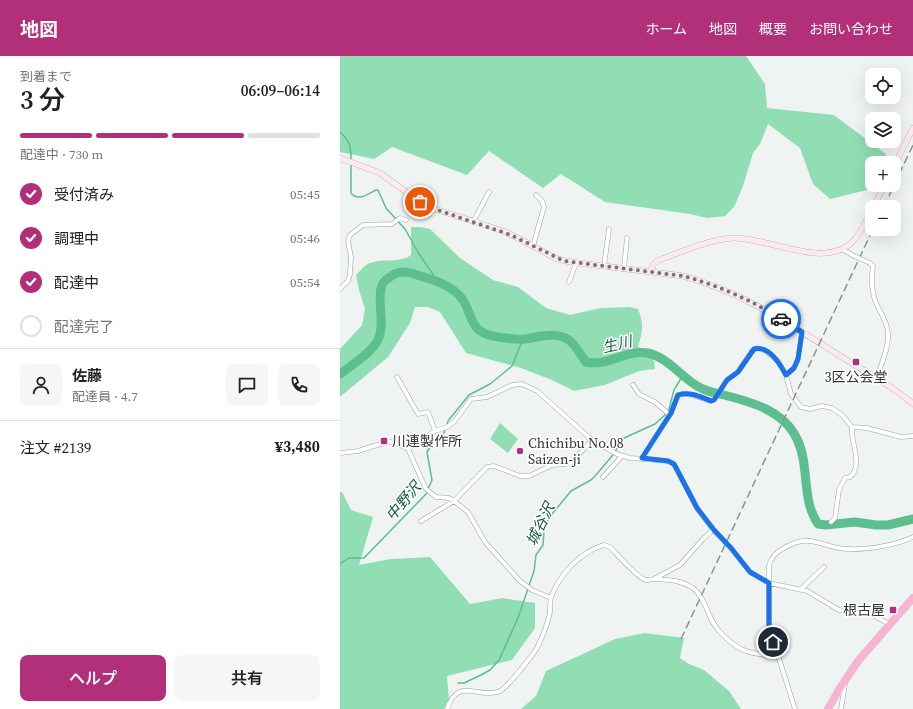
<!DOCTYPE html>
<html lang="ja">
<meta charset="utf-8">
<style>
body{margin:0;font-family:"Source Serif 4","Noto Sans JP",serif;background:#f6f6f6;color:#222;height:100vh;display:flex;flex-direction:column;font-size:15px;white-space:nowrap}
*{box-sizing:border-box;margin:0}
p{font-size:13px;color:#767676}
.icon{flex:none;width:22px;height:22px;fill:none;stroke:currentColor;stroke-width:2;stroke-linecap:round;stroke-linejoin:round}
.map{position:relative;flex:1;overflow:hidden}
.details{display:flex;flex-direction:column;background:#fff;width:340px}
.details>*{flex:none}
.controls{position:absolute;left:525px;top:12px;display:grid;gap:8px}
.controls a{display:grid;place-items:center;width:36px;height:36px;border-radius:8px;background:#fff;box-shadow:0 4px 16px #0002;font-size:20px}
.pin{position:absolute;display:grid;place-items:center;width:34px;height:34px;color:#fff;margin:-17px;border:2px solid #fff;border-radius:50%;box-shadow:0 1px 4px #0007}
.courier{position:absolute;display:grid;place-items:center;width:40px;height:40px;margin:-20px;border:3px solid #1a73e8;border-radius:50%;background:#fff;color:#222;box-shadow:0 1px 5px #0007}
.overview em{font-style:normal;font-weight:600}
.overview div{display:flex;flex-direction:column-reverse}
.overview{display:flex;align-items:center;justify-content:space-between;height:68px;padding:0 20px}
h1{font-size:26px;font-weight:600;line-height:30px}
.bar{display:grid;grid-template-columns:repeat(4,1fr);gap:6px 4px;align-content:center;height:48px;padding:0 20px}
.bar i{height:5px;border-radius:3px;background:#e0e0e0}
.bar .current{background:#b22f79}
.bar p{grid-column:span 4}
.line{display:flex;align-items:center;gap:10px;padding:0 20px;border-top:1px solid #e0e0e0}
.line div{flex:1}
.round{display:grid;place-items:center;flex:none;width:42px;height:42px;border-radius:8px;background:#f6f6f6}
ol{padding:0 20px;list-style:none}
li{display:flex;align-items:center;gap:12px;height:44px}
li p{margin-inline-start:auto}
li .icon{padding:4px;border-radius:50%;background:#b22f79;color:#fff;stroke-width:4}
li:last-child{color:#767676}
li i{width:22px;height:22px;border:2px solid #e0e0e0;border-radius:50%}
.primary-button{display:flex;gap:8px;margin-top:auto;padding:8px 20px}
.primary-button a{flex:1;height:46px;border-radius:8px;background:#b22f79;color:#fff;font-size:16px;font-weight:600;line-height:46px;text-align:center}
.primary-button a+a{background:#f6f6f6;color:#222}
header{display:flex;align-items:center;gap:24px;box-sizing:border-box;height:56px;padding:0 20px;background:#b22f79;color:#fff}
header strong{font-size:19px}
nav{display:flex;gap:22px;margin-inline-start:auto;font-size:14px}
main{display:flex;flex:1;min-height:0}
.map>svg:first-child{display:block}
.green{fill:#91deb5}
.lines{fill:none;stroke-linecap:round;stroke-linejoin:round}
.stream{stroke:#5dbf8f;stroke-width:1.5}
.river{stroke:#5dbf8f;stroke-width:9}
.street-casing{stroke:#9ea19f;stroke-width:5}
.secondary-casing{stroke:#9ea19f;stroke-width:6}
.highway-casing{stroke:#cecece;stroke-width:8}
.street{stroke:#fff;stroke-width:4}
.secondary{stroke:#fee8f2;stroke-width:5.5}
.highway{stroke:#fab2d2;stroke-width:7}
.rail{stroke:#909291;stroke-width:1.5;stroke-dasharray:8 4;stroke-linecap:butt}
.street-bridge-casing{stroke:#9ea19f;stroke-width:5;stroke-linecap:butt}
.street-bridge{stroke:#fff;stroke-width:4}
.done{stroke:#747675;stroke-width:4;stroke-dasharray:0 7.2}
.route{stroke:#1a73e8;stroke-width:5}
.poi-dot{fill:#b22f79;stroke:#fff;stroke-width:1.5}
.labels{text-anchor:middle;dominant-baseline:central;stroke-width:3;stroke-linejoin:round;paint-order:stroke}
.poi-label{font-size:14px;fill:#313232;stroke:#fff;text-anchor:start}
.water-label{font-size:15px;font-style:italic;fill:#0f5b3c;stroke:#fff}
</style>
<header>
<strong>地図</strong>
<nav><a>ホーム</a><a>地図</a><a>概要</a><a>お問い合わせ</a></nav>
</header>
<main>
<section class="details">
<div class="overview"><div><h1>3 分</h1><p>到着まで</p></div><em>06:09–06:14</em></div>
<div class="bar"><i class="current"></i><i class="current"></i><i class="current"></i><i></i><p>配達中 · 730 m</p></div>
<ol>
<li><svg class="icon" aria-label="check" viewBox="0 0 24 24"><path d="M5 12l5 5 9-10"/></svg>受付済み<p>05:45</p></li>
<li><svg class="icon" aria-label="check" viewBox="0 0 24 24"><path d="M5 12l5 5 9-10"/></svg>調理中<p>05:46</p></li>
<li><svg class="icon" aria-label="check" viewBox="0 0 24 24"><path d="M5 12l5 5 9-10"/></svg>配達中<p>05:54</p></li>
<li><i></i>配達完了</li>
</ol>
<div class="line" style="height:72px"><a class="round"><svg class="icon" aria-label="person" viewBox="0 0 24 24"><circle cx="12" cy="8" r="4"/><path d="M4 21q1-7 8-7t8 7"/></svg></a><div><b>佐藤</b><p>配達員 · 4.7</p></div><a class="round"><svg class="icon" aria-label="chat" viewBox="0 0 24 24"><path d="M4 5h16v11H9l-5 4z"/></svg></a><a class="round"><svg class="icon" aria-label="phone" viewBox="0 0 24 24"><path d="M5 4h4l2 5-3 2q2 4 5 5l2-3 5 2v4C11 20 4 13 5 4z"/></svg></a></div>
<div class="line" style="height:52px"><div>注文 #2139</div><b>¥3,480</b></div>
<div class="primary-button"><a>ヘルプ</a><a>共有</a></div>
</section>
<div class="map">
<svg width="573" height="653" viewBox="0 0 573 653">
<rect width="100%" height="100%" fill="#eff3f1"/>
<!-- green -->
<path class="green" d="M0 0H406L425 28 427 52 494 59 546 98 544 107H532V129H540L539 131 490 143 473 128 460 92 428 68 420 88 413 97 403 130 394 151 385 160 367 162 350 158 265 146 221 118 203 132 149 95 127 119 52 91 34 103 0 96Z
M71 171H81L90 173 120 202 153 224 178 231 206 252 230 259 261 252 289 251 298 253C304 268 303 276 298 290L314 305 315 313 299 315 265 329 234 335 212 324 181 312 126 297 100 256 88 251H75L70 267 48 301 0 341V293L22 269 25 253 19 234 16 219C19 216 22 212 25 210 37 200 57 209 71 199Z
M160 367 178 383 168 397 150 383Z
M0 436H2L11 454 33 461 19 509 51 503 90 501 130 548 162 542 195 547V572L172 604 107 620 109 644 104 653H0Z
M305 577 344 582 340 602 349 608 364 614 389 635 401 653H181L196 640 206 615 275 583Z"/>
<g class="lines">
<!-- stream -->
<path class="stream" d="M0 76C10 85 11 91 11 104
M11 108V137C18 146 28 138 36 134H38L46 152 65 173 79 198 97 224
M107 369 108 365 129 339 150 328 172 310 181 288 182 283
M0 508 9 502H24L86 438 92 424 87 396 96 382 104 377 105 373
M118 627H124L141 619 150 614 159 604 178 562 194 515 196 499 203 489 204 475 207 466 212 458 231 435 251 424 256 419 272 400 284 382 315 368 325 359 329 353 334 334 343 319"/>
<!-- river -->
<path class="river" d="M0 318C11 310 32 296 38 284 46 267 36 244 42 229 43 226 47 223 50 221 56 216 63 215 70 217 88 222 112 228 123 244 131 256 130 272 146 278 154 281 176 284 185 283 199 281 216 275 229 284 237 290 240 299 246 306 268 311 286 293 308 297 330 302 342 323 361 332 368 336 377 337 384 339 412 346 444 355 457 383 470 410 461 443 478 468L486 469 515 466 536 469H548L573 463"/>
<defs>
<path id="street" d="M133 166 149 136
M193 190 204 151 202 145 196 139
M502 193 514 200
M530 207 533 210C531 223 531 236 537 249 541 258 548 267 548 278 549 292 541 308 537 322
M264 210 269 173
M284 212 287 182
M229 226 236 207
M0 233 8 225 10 218 11 201 8 185 10 179 23 169 52 168 60 162 66 164
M446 319 454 312 458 303 462 276
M57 321 78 358 88 356 95 375
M293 329 299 338 315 346 330 359
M68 393 95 375 107 371 114 366 131 343 147 341 172 329 182 328 197 335 252 384 277 398 290 402 328 405 334 408 357 452 373 474 391 492 410 516 429 527 467 535 499 554 533 559 549 568
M0 397 18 395 37 389 50 386 58 388 68 393 86 433 96 441 109 442 114 445 128 456 145 486 180 525 192 534 211 542
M302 402 331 357 338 339 345 338 352 339 371 345 374 344 387 324 398 316 412 295 417 292 426 295 438 305 446 319 451 338 461 351 470 353 482 350 492 352 502 359 512 371 527 372 561 381 573 380
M263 421 282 400
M81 465 114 445 147 411 154 410 180 420H189L212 409 226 408 232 406 252 384
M491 466 495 462 499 434 505 422 510 421C524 409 510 386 512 371
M314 523 340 509 363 483 373 474
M461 533 484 511
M107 653C118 621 135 642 158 636 166 633 187 606 193 598 200 589 208 567 210 556 210 551 210 545 211 541 220 518 240 496 264 489L270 491C277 498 297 522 306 524 309 524 312 523 315 523 329 524 341 524 353 532 361 538 365 549 369 558 372 566 376 572 382 578 400 597 412 598 437 600
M455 653 429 571V510C431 501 436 496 444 492 472 475 482 493 509 493 528 494 556 489 573 481
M501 653 505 628"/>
<path id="secondary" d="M0 102 40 117 80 146 92 152 163 175 178 182 217 203 231 206 343 220C400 235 448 267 497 298 522 314 550 328 573 348
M554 110 573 72
M533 151 545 129
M311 215 313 209 317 205C338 197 370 183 393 182 429 181 487 216 515 183 522 174 527 164 532 154"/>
<path id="highway" d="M488 653 500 632 518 605 573 542"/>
</defs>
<!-- street casing -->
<use href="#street" class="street-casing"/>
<!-- secondary casing -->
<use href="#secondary" class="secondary-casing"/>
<!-- highway casing -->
<use href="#highway" class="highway-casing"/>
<!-- street -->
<use href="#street" class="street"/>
<!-- secondary -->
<use href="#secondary" class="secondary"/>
<!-- highway -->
<use href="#highway" class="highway"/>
<!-- rail -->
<path class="rail" d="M554 129 573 89
M544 151 554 129
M341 583 533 173"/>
<defs>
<path id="street-bridge" d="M514 200 530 207"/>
</defs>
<!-- street-bridge casing -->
<use href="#street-bridge" class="street-bridge-casing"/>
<!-- street-bridge -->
<use href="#street-bridge" class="street-bridge"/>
</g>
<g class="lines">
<!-- done -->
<path class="done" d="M80 146 92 152 171 179 224 205 343 220C377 229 411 244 441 263"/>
<!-- route -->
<path class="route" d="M433 586 429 571V527L410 516 391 492 374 474 357 452 334 408 328 405 302 402 331 357 338 339C349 335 361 341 371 345L374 344 387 324 398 316 414 293C429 289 440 308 446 319L454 312 458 303 462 276 441 263"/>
</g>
<!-- markers -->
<g class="poi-dot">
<rect x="512" y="302" width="8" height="8" rx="2"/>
<rect x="40" y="381" width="8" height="8" rx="2"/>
<circle cx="180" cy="395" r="4"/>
<rect x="549" y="550" width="8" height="8" rx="2"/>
</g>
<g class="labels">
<!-- poi labels -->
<g class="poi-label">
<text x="516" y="321" text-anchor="middle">3区公会堂</text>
<text x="52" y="385">川連製作所</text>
<text x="188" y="387">Chichibu No.08<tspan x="188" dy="16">Saizen-ji</tspan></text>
<text x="545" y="554" text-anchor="end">根古屋</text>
</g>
<!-- water labels -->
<g class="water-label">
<text transform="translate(277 288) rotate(-13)">生川</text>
<text transform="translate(63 445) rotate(-50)">中野沢</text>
<text transform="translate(200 468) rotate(-64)">城谷沢</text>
</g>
</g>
</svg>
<div class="controls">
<a><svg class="icon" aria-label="locate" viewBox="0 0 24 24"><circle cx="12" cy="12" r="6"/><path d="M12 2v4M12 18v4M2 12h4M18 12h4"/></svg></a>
<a><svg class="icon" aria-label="layers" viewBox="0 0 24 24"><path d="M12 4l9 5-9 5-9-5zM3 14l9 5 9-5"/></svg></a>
<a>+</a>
<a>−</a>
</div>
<div class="pin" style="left:80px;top:146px;background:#ea580c"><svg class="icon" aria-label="bag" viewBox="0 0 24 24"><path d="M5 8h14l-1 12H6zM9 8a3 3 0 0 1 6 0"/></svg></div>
<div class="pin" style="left:433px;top:586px;background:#1f2937"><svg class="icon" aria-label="home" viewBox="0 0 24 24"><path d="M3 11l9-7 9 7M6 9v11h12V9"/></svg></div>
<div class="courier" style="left:441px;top:263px"><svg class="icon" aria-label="car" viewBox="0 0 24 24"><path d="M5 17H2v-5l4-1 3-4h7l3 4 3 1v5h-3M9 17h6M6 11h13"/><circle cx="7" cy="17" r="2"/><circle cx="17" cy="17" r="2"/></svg></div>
</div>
</main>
